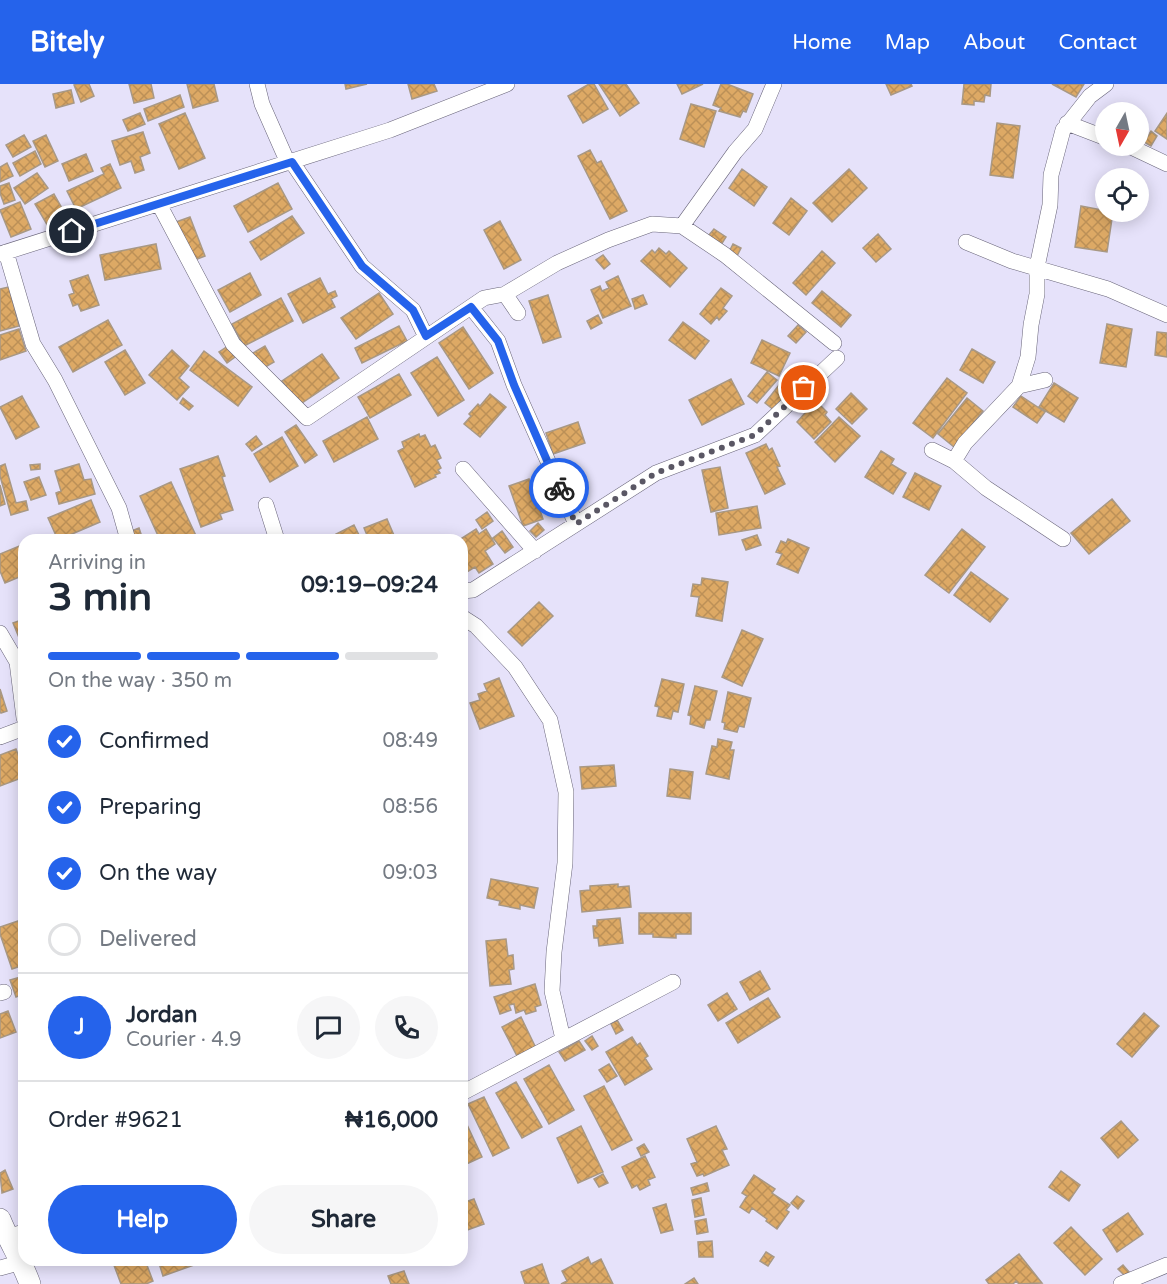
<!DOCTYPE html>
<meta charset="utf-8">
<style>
body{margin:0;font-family:"Varela Round",sans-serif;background:#f6f6f7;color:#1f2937;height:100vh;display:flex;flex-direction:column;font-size:22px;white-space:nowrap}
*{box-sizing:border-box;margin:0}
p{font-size:20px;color:#747a83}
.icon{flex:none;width:33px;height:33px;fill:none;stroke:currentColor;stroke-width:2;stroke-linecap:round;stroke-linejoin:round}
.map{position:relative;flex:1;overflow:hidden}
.panel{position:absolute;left:18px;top:450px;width:450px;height:732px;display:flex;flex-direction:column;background:#fff;border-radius:18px;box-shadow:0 3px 15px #0003}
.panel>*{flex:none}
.needle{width:39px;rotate:189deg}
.tools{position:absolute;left:1095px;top:18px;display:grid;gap:12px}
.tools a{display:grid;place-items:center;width:54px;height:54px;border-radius:50%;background:#fff;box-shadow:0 3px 15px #0003;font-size:30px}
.pin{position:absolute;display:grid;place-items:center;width:51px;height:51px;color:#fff;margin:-26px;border:3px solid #fff;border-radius:50%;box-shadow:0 2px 6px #0007}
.courier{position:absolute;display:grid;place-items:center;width:60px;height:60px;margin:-30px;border:4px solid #2563eb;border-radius:50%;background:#fff;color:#222;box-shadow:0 2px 8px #0007}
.headline em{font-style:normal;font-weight:700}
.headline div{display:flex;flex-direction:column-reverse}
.headline{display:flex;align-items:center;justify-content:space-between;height:102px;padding:0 30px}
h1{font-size:39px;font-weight:700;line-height:45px}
.bar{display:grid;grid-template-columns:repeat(4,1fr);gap:9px 6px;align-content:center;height:72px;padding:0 30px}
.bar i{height:8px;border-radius:4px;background:#e0e1e3}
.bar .active{background:#2563eb}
.bar p{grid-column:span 4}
.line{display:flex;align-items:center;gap:15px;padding:0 30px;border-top:2px solid #e0e1e3}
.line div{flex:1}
.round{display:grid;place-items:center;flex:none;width:63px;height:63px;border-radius:32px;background:#f6f6f7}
ol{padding:0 30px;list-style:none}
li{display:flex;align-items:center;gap:18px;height:66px}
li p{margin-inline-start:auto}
li .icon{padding:6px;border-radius:50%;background:#2563eb;color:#fff;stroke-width:4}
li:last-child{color:#747a83}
li i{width:33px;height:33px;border:3px solid #e0e1e3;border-radius:50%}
.button{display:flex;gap:12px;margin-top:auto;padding:12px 30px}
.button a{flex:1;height:69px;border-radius:36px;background:#2563eb;color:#fff;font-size:24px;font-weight:700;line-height:69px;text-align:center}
.button a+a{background:#f6f6f7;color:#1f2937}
header{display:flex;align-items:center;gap:36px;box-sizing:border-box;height:84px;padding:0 30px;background:#2563eb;color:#fff}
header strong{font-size:28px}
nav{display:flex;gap:33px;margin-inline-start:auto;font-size:21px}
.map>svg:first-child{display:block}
.building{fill:url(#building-cross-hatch);stroke:#a89884;stroke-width:1.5}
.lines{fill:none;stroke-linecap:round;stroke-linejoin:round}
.street-casing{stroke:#686479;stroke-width:16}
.secondary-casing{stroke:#686479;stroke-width:22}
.street{stroke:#fff;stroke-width:15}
.secondary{stroke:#fff;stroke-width:21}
.done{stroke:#5a5764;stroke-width:6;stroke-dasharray:0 10.8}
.route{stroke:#2563eb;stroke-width:8}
</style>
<header>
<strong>Bitely</strong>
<nav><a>Home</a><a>Map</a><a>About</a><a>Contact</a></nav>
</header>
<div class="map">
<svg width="1167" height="1200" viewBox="0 0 1167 1200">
<defs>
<pattern id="building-cross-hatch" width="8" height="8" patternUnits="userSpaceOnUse" patternTransform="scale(1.5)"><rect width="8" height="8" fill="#dda965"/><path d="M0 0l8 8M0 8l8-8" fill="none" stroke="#bc9057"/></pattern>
</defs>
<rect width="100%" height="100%" fill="#e6e2fa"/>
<!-- building -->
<path class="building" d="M77 0H89L94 12 81 18 74 1Z
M129 0H151L154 14 134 19Z
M187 0H214L218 17 193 24Z
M345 0H367L346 5Z
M408 0H434L437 7 412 15Z
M589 0H594L608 25 583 39 568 12Z
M599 0H626L639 19 620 32Z
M677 0H703L682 10Z
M721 0H727L753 10 746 28 743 27 740 33 719 27 721 24 713 21Z
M886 0H911L912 2 891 11Z
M964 0H991L990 12 985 11 984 18 974 17V21L962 20Z
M1052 0H1084L1076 13Z
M71 6 74 19 56 24 53 10Z
M180 11 184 23 148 37 144 25Z
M691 20 716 27 704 63 680 55Z
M140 29 145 40 128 47 123 36Z
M185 29 205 74 179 85 159 40Z
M1167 29V55L1155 47Z
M997 39 1020 42 1013 94 990 91Z
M1151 47 1157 52 1151 62 1144 58Z
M143 48 150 69 140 73 144 86 135 89 131 77 120 81 112 57Z
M24 51 31 63 13 73 6 61Z
M46 51 58 77 45 83 33 57Z
M590 66 597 79 601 77 627 127 610 135 578 72Z
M35 67 41 80 20 92 13 79Z
M86 70 93 87 69 97 62 80Z
M7 79 13 92 0 98V83Z
M110 80 121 104 76 125 67 107 104 90 101 84Z
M742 85 767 103 754 122 729 104Z
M849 85 867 104 832 138 813 119Z
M37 89 48 104 25 120 14 104Z
M9 99 15 116 4 120 0 109V102Z
M278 99 292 125 248 148 234 122Z
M54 110 67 133 49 144 35 120Z
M791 114 807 127 789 151 773 139Z
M20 118 31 145 11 153 0 126Z
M1081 122 1113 128 1107 168 1075 163Z
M292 132 304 149 261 176 250 158Z
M190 133 205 172 192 177 176 138Z
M500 137 521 176 504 185 484 146Z
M714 145 726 153 721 161 708 152Z
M878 150 891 165 876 178 863 164Z
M156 160 161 185 105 196 100 171Z
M733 160 741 164 737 172 729 168Z
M659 164 666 170 669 167 687 184 670 203 641 177 652 166 655 169Z
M822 167 835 179 806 211 793 199Z
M603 171 610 180 604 185 596 176Z
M250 189 261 211 230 228 218 206Z
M88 191 99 221 81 227 78 220 73 222 69 211 74 209 70 197Z
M618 192 631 222 603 234 591 206 600 202 602 207 609 204 606 198Z
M320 194 328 210 335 207 337 212 331 215 335 223 303 239 288 210Z
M9 203 19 242 0 247V205Z
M721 204 732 212 723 224 727 227 719 236 717 233 711 240 700 230Z
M822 207 851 231 841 243 812 219Z
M379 209 393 230 356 255 341 234Z
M548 211 561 253 543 259 529 217Z
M643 211 647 220 635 225 632 215Z
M281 214 293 237 244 262 232 240Z
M598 231 602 239 591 245 587 237Z
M108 236 122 261 73 288 59 263Z
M683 238 709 257 695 275 669 256Z
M1107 240 1132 245 1126 283 1100 279Z
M798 241 806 248 796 259 788 252Z
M399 242 407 257 362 279 355 264Z
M463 243 493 289 469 305 439 259Z
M19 245 26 267 0 276V251Z
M1157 248 1167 249V273L1155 271Z
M762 256 790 269 779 292 751 279Z
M228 262 235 273 227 279 219 268Z
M265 262 274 278 262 285 253 269Z
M972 265 995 278 983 299 960 286Z
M125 266 145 299 125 311 105 278Z
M172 266 189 282 179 294 189 303 177 316 149 291Z
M204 267 252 303 238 322 190 286Z
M322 270 339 294 299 321 282 297Z
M437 273 464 316 438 332 411 289Z
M767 288 777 296 757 319 748 312Z
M399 290 411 311 370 334 358 313Z
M947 294 967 309 933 354 913 339Z
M731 295 744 320 702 341 689 316Z
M1054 299 1078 314 1064 338 1039 323Z
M779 301 789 308 775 327 765 319Z
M851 309 867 325 852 340 836 325Z
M490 310 506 323 480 353 464 340 471 332 469 330 478 320 480 322Z
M22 312 39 343 16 355 0 323Z
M1021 312 1045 328 1037 339 1013 323Z
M183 314 193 322 189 326 180 319Z
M967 314 983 327 954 363 938 350Z
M813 320 817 324 820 321 827 328 825 331 831 338 814 355 797 338Z
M367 333 378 355 334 378 323 357Z
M839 333 860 352 835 378 815 358Z
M578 338 585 359 553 370 546 349Z
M296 341 317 371 305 379 285 348Z
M419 350 420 353 425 351 431 363 435 361 441 374 437 376 441 384 438 386 440 389 435 391 436 393 415 403 398 367 404 364 402 358Z
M256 352 262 360 252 367 246 360Z
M282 353 298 382 270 398 254 370Z
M766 360 769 366 772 364 780 382 777 383 785 400 765 410 746 369Z
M881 367 894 375 891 380 906 389 893 410 865 393Z
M218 372 225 392 222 393 233 426 220 430 222 435 201 443 180 385Z
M5 380 16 419 26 417 28 426 11 431 0 392V382Z
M40 380V385L31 386 30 381Z
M79 380 84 396 91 395 95 410 59 420 56 409 61 407 55 387Z
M720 383 728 424 711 428 702 386Z
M915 389 941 402 929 426 903 413Z
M39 393 46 411 31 416 24 398Z
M529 395 543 435 523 442 509 402Z
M171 398 198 456H160L140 412Z
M0 401 5 420 0 422Z
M1112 415 1130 437 1089 470 1071 449Z
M91 416 100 438 58 456 48 434Z
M757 422 761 444 719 451 716 429Z
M487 428 493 437 482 445 476 436Z
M387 435 396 456H369L364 444Z
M538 439 544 446 536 453 530 447Z
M354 441 359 451 350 456H339L336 450Z
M139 444 143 456H132L129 448Z
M476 445 479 450 486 445 495 460 485 467 493 480 479 489 475 483 462 491V456H459Z
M962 445 985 463 949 509 925 491Z
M502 447 513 463 505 469 493 454Z
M757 451 761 461 746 466 742 456Z
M788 455 809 464 798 489 777 480 782 470 776 468 781 457 786 459Z
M24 460V491L5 499 0 487V470Z
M971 488 1008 515 990 538 954 511Z
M702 494 728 498 722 537 696 532 699 513 691 512 693 500 701 501Z
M539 518 553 532 522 562 508 548Z
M24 535V560L22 561 13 539Z
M742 546 763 555 742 602 722 593Z
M499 594 514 632 480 645 470 619 480 616 478 610 487 607 484 600Z
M662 595 684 600 678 628 673 627 671 635 657 632 659 623 655 622Z
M695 602 717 607 710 636H706L704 644 690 640 691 632 688 631Z
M0 605 7 627 1 629 0 627Z
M728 608 751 614 744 643 739 642 737 648 724 645 725 639 722 638Z
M718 655 732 658 730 666H734L729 695 706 690 712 662 717 663Z
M16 665 24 686V693L0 702V671Z
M614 681 616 702 582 705 580 683Z
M670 685 693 688 690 715 667 712Z
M491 795 538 804 534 824 520 821V825L499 821 500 817 487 814Z
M618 800V803L629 802 631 823 582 828 580 807 590 806V802Z
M639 829H691V850H676V854L653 853V850H639Z
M620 834 623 859 599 862 598 854H594L593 842H597V836Z
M18 837 24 856V881L12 885 0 850V843Z
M506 855 508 872 513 871 514 885 509 886 511 900 490 902 486 857Z
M760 887 770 905 750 916 740 898Z
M24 892V910L16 913 10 896Z
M535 900 541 921 535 923 536 927 526 930 524 926 516 929 514 920 509 921 511 926 500 930 494 913Z
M727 909 737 925 718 937 708 921Z
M768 914 780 933 738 959 726 939Z
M8 927 16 948 0 954V930Z
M1144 929 1159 942 1132 973 1117 960Z
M521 933 536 964 517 972 502 943Z
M617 936 623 946 616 950 611 940Z
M592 952 598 962 592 966 585 957Z
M632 953 637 961 640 959 648 972 645 974 652 985 625 1001 606 968Z
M579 957 585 966 565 977 559 968Z
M609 980 617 992 607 998 599 986Z
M549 981 574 1026 549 1040 524 995Z
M516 998 542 1043 522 1054 496 1009Z
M604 1002 632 1056 612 1066 584 1012Z
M484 1013 509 1064 493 1072 468 1020Z
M462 1030 482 1073 462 1082Z
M1121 1037 1138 1056 1118 1074 1101 1054Z
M581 1042 603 1088 578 1099 557 1054Z
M716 1042 727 1065 722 1066 729 1081 704 1092 703 1090 697 1092 691 1080 697 1078 687 1055Z
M644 1060 649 1068 641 1072 637 1064Z
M645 1072 655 1093 648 1096 650 1101 640 1106 637 1101 632 1104 622 1083Z
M5 1086 13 1105 2 1109 0 1089Z
M1061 1087 1080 1101 1069 1117 1049 1103Z
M603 1090 608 1099 599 1103 594 1095Z
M754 1091 775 1105 772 1109 790 1121 786 1126 789 1128 777 1145 766 1137 767 1135 752 1124 749 1129 740 1123 747 1112 742 1109Z
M707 1099 709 1107 693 1111 691 1104Z
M797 1112 804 1117 798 1125 791 1119Z
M701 1114 704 1131 695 1133 692 1116Z
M474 1115 484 1140 462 1148V1119Z
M666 1120 673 1146 661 1149 653 1124Z
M1128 1129 1143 1150 1117 1168 1103 1146Z
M706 1135 708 1148 697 1150 695 1137Z
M1071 1143 1102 1175 1085 1191 1054 1159Z
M712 1157 713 1173H699L698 1158Z
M766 1168 774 1173 768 1182 760 1177Z
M1019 1170 1042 1199 1019 1200 1016 1197 1013 1200H989L986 1196Z
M588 1173 591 1180 601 1175 613 1200H561L567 1197 562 1187Z
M112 1176H145L153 1197 146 1200H121Z
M158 1176H208L163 1192Z
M542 1180 549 1200H525L521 1188Z
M1123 1181 1130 1189 1126 1193 1118 1185Z
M404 1187 409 1200H391L388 1192Z
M694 1194 698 1200H685Z"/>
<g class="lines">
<defs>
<path id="street" d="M257 0 262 20 288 79
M774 0 755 45 735 68 682 142 725 171 834 259
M1067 39 1106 54
M1129 62 1167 80
M292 78 362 182 413 226 426 253
M159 120 233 260 307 334 484 214 505 210
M966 158 1012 177 1108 205 1167 231
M6 168 33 260 55 296 119 424 128 456
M0 170 390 46 507 0
M471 223 498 257 514 301 576 440
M518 229 505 210 557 179 608 156 652 140 682 142
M1019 302 1028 273 1031 241 1037 210V183L1050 121 1051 91 1063 46 1090 12 1106 0
M932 366 954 377 986 404 1063 455
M954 377 965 359 1019 302 1045 296
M463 385 535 467
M266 421 277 456
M462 507 473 506 656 389 755 351 837 274
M462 533 476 542 515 583 550 636 566 708 565 779 554 868 552 907 563 955
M0 549 17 578 24 634
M0 653 24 644
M0 909 4 908
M462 1009 673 898
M7 1153 24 1148
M0 1184 22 1178
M1121 1200 1167 1181"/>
<path id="secondary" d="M0 1135C9 1158 22 1177 30 1200"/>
</defs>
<!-- street casing -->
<use href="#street" class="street-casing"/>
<!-- secondary casing -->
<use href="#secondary" class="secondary-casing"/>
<!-- street -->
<use href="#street" class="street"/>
<!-- secondary -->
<use href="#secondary" class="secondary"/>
</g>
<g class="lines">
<!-- done -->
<path class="done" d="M559 404 576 440 656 389 755 351 804 304"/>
<!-- route -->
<path class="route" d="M72 147 292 78 362 182 413 226 426 252 471 223 498 257 514 301 559 404"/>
</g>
</svg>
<div class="tools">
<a><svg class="needle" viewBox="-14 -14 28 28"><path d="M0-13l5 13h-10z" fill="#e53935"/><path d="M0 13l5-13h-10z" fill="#747a83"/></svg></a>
<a><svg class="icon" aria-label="locate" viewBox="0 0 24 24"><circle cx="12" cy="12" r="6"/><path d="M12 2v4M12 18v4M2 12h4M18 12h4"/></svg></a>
</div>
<div class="pin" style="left:804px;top:304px;background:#ea580c"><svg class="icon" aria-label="bag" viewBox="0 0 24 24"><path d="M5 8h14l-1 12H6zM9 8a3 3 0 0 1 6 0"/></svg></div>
<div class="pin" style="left:72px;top:147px;background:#1f2937"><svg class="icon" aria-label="home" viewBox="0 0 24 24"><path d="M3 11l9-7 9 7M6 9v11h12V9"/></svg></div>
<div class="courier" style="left:559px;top:404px"><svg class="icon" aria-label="bike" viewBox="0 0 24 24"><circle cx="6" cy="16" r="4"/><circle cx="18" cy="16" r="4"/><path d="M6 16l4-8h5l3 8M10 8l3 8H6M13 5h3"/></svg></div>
<section class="panel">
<div class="headline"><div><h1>3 min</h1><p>Arriving in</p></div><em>09:19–09:24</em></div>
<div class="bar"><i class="active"></i><i class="active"></i><i class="active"></i><i></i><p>On the way · 350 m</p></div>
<ol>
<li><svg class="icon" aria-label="check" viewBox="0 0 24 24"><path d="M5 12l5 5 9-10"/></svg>Confirmed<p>08:49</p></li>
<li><svg class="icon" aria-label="check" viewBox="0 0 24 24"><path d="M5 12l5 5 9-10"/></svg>Preparing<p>08:56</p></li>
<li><svg class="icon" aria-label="check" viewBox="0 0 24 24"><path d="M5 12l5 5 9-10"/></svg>On the way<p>09:03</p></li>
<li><i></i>Delivered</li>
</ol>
<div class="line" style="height:108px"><b class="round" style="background:#2563eb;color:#fff">J</b><div><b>Jordan</b><p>Courier · 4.9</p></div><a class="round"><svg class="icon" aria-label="chat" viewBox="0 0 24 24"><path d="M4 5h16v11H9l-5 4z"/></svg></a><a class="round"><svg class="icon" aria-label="phone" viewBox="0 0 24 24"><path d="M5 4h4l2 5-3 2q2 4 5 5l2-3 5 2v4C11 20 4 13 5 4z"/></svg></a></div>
<div class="line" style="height:78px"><div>Order #9621</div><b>₦16,000</b></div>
<div class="button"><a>Help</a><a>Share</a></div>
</section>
</div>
